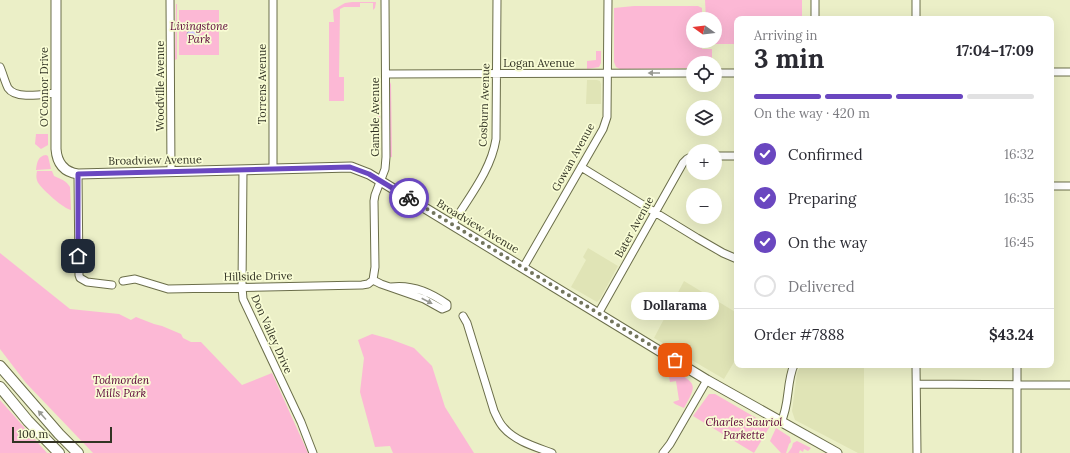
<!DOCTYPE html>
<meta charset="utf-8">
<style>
body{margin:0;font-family:Lora,serif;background:#f2f2f3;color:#2b2b33;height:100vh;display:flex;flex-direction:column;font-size:15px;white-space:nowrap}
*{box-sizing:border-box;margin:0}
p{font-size:13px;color:#7c7c81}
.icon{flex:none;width:22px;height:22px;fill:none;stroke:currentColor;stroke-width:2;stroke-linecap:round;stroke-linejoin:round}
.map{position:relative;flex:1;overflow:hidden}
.panel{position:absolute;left:734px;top:16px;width:320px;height:352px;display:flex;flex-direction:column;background:#fff;border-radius:8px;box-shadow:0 4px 16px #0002}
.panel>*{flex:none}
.needle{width:26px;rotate:285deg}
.fabs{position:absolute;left:686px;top:12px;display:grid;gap:8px}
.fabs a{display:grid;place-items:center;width:36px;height:36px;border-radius:50%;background:#fff;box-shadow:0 4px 16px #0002;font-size:20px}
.scale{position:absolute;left:12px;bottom:10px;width:100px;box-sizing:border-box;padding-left:4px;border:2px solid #323324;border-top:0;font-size:11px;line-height:14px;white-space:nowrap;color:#323324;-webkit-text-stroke:3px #f8fcd4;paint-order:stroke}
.pin{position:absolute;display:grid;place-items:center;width:34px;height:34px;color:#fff;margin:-17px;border-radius:8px;box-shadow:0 2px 6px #0006}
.courier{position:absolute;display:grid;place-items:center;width:40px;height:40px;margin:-20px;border:3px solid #6a47c0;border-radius:50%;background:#fff;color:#222;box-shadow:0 1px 5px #0007}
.bubble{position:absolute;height:28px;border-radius:14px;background:#fff;box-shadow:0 4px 16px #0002;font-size:13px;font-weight:700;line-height:28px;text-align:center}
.summary em{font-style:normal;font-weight:700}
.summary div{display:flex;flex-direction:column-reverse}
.summary{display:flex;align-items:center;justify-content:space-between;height:68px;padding:0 20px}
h1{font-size:26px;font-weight:700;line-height:30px}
.bar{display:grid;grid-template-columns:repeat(4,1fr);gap:6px 4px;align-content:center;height:48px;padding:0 20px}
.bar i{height:5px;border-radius:3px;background:#e1e1e2}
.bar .active{background:#6a47c0}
.bar p{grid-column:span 4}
.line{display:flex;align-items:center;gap:10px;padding:0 20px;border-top:1px solid #e1e1e2}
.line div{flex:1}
ol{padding:0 20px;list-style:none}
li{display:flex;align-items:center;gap:12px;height:44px}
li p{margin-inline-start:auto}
li .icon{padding:4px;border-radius:50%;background:#6a47c0;color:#fff;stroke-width:4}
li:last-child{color:#7c7c81}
li i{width:22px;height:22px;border:2px solid #e1e1e2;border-radius:50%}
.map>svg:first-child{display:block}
.built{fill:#e0e4b6}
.green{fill:#fcb8d5}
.water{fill:#cfc6fd;stroke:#a09abc}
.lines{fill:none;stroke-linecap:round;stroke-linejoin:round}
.minor-casing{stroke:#6b6e4a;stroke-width:9}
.major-casing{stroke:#6b6e4a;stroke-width:11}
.highway-casing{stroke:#6b6e4a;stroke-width:12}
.minor{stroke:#fff;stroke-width:7}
.major{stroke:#fff;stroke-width:9}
.highway{stroke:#fff;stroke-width:10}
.oneway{fill:#989992}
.done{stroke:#73755d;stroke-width:4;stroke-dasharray:0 7.2}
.route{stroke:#6a47c0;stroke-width:5}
.labels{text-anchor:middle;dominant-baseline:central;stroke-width:3.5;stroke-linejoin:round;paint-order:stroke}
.park-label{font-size:11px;font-style:italic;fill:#5a0136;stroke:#f8fcd4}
.street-label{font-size:11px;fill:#323324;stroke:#f8fcd4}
</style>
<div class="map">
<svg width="1070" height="453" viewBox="0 0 1070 453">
<rect width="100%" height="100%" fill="#ebefc7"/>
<!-- built -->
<path class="built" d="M587 80H597L600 81 601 84V104H586Z
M588 248 618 266 600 299 597 302 571 287 586 260 583 257Z
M684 281 737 313V357L724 379 654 338Z
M801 365H864V453H858L795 420 792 411 797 373Z"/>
<!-- green -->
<path class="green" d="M705 0H802V19H737V44H708L706 43V41H715V19H706Z
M352 2H376L375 8 373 10V3H360V7H344L340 9 339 77H344V101H329V22H334L333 10 345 3Z
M176 4H177V59L175 60Z
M634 6H698L702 8V19H693V41H702V49H712V63H693V68L620 69 616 67 614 62V8Z
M179 10H219V55H179Z
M596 51H601V63L599 67 587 69V61L596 60Z
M377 79 380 81V131H377Z
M391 82 392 157H389V87Z
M36 134H48V145L41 149 35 144Z
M46 155 48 156 51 169 36 170C37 162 38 156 46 155Z
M37 171H52L54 176C60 179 66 180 70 187L71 210C64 209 43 190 39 184 36 180 36 176 37 171Z
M0 253 70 309 119 314 131 320 136 317 154 324 162 326 181 334 183 338 191 342H201L242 385 272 373 308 453H93L26 383 0 349Z
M372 334 390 339 414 348 432 366 445 407 474 453H393L390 446 375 447 360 392 364 358 358 340Z
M673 370C696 384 698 383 684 408L675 404 673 402 679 400 676 381 670 382 669 377Z
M709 394H715L770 426 754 453 693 416Z
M0 400 47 453H0Z
M776 428 790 437 791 442 789 444 786 453H781L770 441Z
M797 441 811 448 808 451 804 449 803 452 800 450 799 453H788L792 447 793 443Z"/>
<!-- water -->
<path class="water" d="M187 35a6 6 0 1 1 12 0a6 6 0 1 1-12 0Z"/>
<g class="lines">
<defs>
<path id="minor" d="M170 0 171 172
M815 0V19
M916 0V19
M0 67C3 74 5 82 8 88 16 100 44 94 56 93
M1051 72H1070
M715 73H737
M386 74 693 73
M715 156H737
M581 167 697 238 723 253 737 259
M273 168V0
M243 170 242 287 243 299 301 422 313 453
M78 174 79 275 80 278 87 282 112 285
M1051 186H1070
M452 225C468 198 491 171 496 139L497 0
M523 268 603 129 607 117 608 0
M373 280 375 267 374 201 375 195 385 169 386 157 385 0
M373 280 381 284 424 299 442 309 447 307V304C430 292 412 284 391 287
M123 281 135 279 168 289 362 285 368 284 373 280
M598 314 683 163 687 159 693 156
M463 316 467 323 494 411C497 417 499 423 504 428 515 441 536 447 552 453
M916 365 917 453
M917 384 1070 385
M781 422C790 404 786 383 794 365
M663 453 670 444 707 380
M1017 453V365"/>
<path id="major" d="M56 0V149C57 163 64 172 78 174L351 167 369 174 707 380 837 453"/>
<path id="highway" d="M0 366 59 434 78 453
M0 387 28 421 59 453"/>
</defs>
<!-- minor casing -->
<use href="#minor" class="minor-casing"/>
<!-- major casing -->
<use href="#major" class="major-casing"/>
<!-- highway casing -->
<use href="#highway" class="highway-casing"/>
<!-- minor -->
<use href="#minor" class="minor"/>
<!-- major -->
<use href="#major" class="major"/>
<!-- highway -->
<use href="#highway" class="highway"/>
</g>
<!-- one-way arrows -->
<defs><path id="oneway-solid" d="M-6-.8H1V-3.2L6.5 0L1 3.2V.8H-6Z"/></defs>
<g class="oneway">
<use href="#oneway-solid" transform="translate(654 73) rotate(-180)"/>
<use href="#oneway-solid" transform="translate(427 301) rotate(27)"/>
<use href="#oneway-solid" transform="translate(42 415) rotate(-132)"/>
</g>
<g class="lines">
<!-- done -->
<path class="done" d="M409 198 675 360"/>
<!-- route -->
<path class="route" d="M78 256V174L350 167 369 174 409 198"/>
</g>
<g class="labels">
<!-- park labels -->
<g class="park-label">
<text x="199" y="26">Livingstone<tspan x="199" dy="13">Park</tspan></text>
<text x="121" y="380">Todmorden<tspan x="121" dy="13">Mills Park</tspan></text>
<text x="744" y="422">Charles Sauriol<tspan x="744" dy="13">Parkette</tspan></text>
</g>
<!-- street labels -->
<g class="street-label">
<text x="539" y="63">Logan Avenue</text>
<text transform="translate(262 84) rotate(-90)">Torrens Avenue</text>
<text transform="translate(160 86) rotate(-90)">Woodville Avenue</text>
<text transform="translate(44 87) rotate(-90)">O'Connor Drive</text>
<text transform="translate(484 105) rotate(-88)">Cosburn Avenue</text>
<text transform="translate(375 117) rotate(-90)">Gamble Avenue</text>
<text transform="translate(573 157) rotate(-61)">Gowan Avenue</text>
<text transform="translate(155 160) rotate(-1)">Broadview Avenue</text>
<text transform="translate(478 226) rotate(31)">Broadview Avenue</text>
<text transform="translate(634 227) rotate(-61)">Bater Avenue</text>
<text transform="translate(258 276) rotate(-1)">Hillside Drive</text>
<text transform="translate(272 334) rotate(66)">Don Valley Drive</text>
</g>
</g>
</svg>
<div class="fabs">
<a><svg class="needle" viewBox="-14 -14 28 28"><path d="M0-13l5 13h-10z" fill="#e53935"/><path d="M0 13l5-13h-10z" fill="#7c7c81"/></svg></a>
<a><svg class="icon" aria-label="locate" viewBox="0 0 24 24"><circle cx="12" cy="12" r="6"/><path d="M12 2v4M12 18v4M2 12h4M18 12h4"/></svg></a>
<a><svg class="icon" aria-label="layers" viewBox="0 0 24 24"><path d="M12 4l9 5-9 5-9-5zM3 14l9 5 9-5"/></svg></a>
<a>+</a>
<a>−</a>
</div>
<div class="scale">100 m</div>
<div class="pin" style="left:675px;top:360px;background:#ea580c"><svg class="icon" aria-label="bag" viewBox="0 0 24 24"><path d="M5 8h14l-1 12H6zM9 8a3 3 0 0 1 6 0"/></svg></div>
<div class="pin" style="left:78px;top:256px;background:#1f2937"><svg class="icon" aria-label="home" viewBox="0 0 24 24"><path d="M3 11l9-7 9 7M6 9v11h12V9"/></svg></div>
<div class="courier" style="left:409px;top:198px"><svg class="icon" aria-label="bike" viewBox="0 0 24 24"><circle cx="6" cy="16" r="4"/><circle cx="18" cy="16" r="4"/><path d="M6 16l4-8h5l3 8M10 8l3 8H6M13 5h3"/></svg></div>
<div class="bubble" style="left:631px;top:292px;width:88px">Dollarama</div>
<section class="panel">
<div class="summary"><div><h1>3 min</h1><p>Arriving in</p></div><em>17:04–17:09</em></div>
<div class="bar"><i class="active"></i><i class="active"></i><i class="active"></i><i></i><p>On the way · 420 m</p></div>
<ol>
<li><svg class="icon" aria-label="check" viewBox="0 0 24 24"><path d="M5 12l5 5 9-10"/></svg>Confirmed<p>16:32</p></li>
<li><svg class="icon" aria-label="check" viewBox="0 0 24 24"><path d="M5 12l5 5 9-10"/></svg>Preparing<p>16:35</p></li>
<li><svg class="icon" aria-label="check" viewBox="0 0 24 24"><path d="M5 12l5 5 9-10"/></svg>On the way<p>16:45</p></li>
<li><i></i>Delivered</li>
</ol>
<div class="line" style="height:52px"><div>Order #7888</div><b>$43.24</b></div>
</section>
</div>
